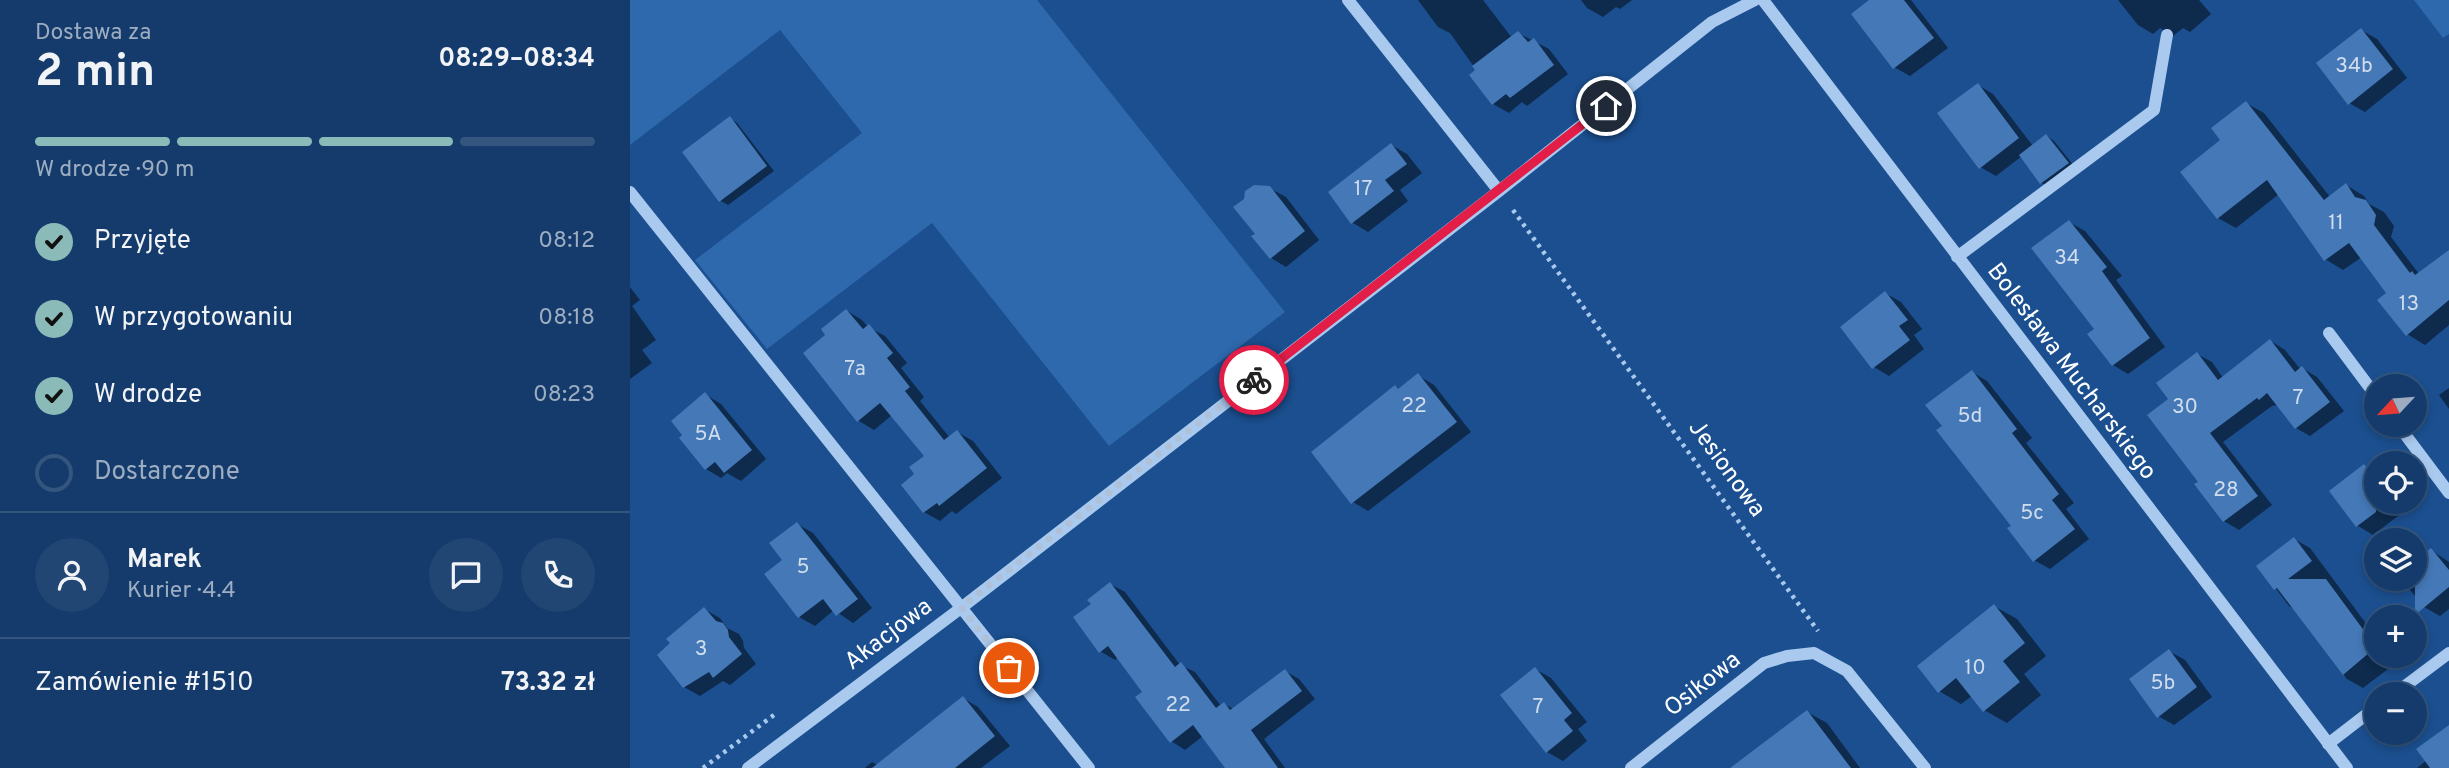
<!DOCTYPE html>
<html lang="pl">
<meta charset="utf-8">
<style>
body{margin:0;font-family:Overpass,sans-serif;background:#214673;color:#f1f3f6;height:100vh;display:flex;flex-direction:column;font-size:26px;white-space:nowrap}
*{box-sizing:border-box;margin:0}
p{font-size:23px;color:#9dadc1}
.icon{flex:none;width:38px;height:38px;fill:none;stroke:currentColor;stroke-width:2;stroke-linecap:round;stroke-linejoin:round}
.map{position:relative;flex:1;overflow:hidden}
.drawer{display:flex;flex-direction:column;background:#143b6b;width:630px}
.drawer>*{flex:none}
.needle{width:46px;rotate:244deg}
.tools{position:absolute;left:1734px;top:374px;display:grid;gap:14px}
.tools a{display:grid;place-items:center;width:63px;height:63px;border-radius:50%;background:#143b6b;box-shadow:0 4px 10px #0003,0 0 0 2px #33557e;font-size:35px}
.pin{position:absolute;display:grid;place-items:center;width:60px;height:60px;color:#fff;margin:-30px;border:4px solid #fff;border-radius:50%;box-shadow:0 2px 7px #0007}
.courier{position:absolute;display:grid;place-items:center;width:70px;height:70px;margin:-35px;border:5px solid #e11d48;border-radius:50%;background:#fff;color:#222;box-shadow:0 2px 9px #0007}
.headline em{font-style:normal;font-weight:700}
.headline div{display:flex;flex-direction:column-reverse}
.headline{display:flex;align-items:center;justify-content:space-between;height:119px;padding:0 35px}
h1{font-size:46px;font-weight:700;line-height:52px}
.bar{display:grid;grid-template-columns:repeat(4,1fr);gap:10px 7px;align-content:center;height:84px;padding:0 35px}
.bar i{height:9px;border-radius:5px;background:#33557e}
.bar .on{background:#8bbbb9}
.bar p{grid-column:span 4}
.line{display:flex;align-items:center;gap:18px;padding:0 35px;border-top:2px solid #33557e}
.line div{flex:1}
.round{display:grid;place-items:center;flex:none;width:74px;height:74px;border-radius:37px;background:#214673}
ol{padding:0 35px;list-style:none}
li{display:flex;align-items:center;gap:21px;height:77px}
li p{margin-inline-start:auto}
li .icon{padding:7px;border-radius:50%;background:#8bbbb9;color:#111;stroke-width:4}
li:last-child{color:#9dadc1}
li i{width:38px;height:38px;border:4px solid #33557e;border-radius:50%}
main{display:flex;flex:1;min-height:0}
.map>svg:first-child{display:block}
.green{fill:#2e69ad}
.shadow{fill:#0007}
.building{fill:#4478b7}
.lines{fill:none;stroke-linecap:round;stroke-linejoin:round}
.path{stroke:#a9c9ee;stroke-width:4.5;stroke-dasharray:3.5 5;stroke-linecap:butt}
.minor{stroke:#a9c9ee;stroke-width:12}
.done{stroke:#afc1d8;stroke-width:7;stroke-dasharray:0 12.6}
.route{stroke:#e11d48;stroke-width:9}
.labels{text-anchor:middle;dominant-baseline:central;stroke-width:5;stroke-linejoin:round;paint-order:stroke}
.number-label{font-size:21px;fill:#d0dded}
.street-label{font-size:24px;fill:#fff;stroke:#1b4f8f}
</style>
<main>
<section class="drawer">
<div class="headline"><div><h1>2 min</h1><p>Dostawa za</p></div><em>08:29–08:34</em></div>
<div class="bar"><i class="on"></i><i class="on"></i><i class="on"></i><i></i><p>W drodze · 90 m</p></div>
<ol>
<li><svg class="icon" aria-label="check" viewBox="0 0 24 24"><path d="M5 12l5 5 9-10"/></svg>Przyjęte<p>08:12</p></li>
<li><svg class="icon" aria-label="check" viewBox="0 0 24 24"><path d="M5 12l5 5 9-10"/></svg>W przygotowaniu<p>08:18</p></li>
<li><svg class="icon" aria-label="check" viewBox="0 0 24 24"><path d="M5 12l5 5 9-10"/></svg>W drodze<p>08:23</p></li>
<li><i></i>Dostarczone</li>
</ol>
<div class="line" style="height:126px"><a class="round"><svg class="icon" aria-label="person" viewBox="0 0 24 24"><circle cx="12" cy="8" r="4"/><path d="M4 21q1-7 8-7t8 7"/></svg></a><div><b>Marek</b><p>Kurier · 4.4</p></div><a class="round"><svg class="icon" aria-label="chat" viewBox="0 0 24 24"><path d="M4 5h16v11H9l-5 4z"/></svg></a><a class="round"><svg class="icon" aria-label="phone" viewBox="0 0 24 24"><path d="M5 4h4l2 5-3 2q2 4 5 5l2-3 5 2v4C11 20 4 13 5 4z"/></svg></a></div>
<div class="line" style="height:91px"><div>Zamówienie #1510</div><b>73.32 zł</b></div>
</section>
<div class="map">
<svg width="1819" height="768" viewBox="0 0 1819 768">
<rect width="100%" height="100%" fill="#1b4f8f"/>
<!-- green -->
<path class="green" d="M0 0H407L655 312 479 446 302 223 137 349 65 260 232 133 150 30 0 145Z
M1784 0H1819V34L1813 38Z"/>
<!-- shadow -->
<path class="shadow" d="M788 0H853L882 38 888 33 919 49 938 74 897 106 892 102 879 113 863 104 847 71 820 33 808 27Z
M951 0H1002L990 9 986 7 973 17 957 8Z
M1242 0H1281L1318 48 1280 76 1264 67Z
M1488 0H1569L1581 14 1560 32 1553 28 1543 36 1530 28 1523 34 1508 25Z
M1731 30 1747 39 1777 78 1735 112 1719 103Z
M1348 85 1363 94 1403 146 1417 136 1424 141 1445 167 1419 187 1412 183 1392 156 1366 176 1350 167Z
M1616 103 1634 113 1700 197 1716 185 1734 196 1739 204 1754 212 1764 226 1761 237 1789 274 1819 252V325L1795 345 1777 334 1758 294 1732 257 1713 270 1695 259 1649 194 1606 228 1588 218 1593 141Z
M100 118 107 123 144 171 98 205 91 201 54 153Z
M761 145 777 154 792 173 770 190 778 201 738 232 723 223Z
M639 188 656 197 689 240 656 267 641 258 627 234Z
M1439 222 1455 231 1492 276 1486 280 1535 347 1498 374 1483 365 1467 329Z
M0 287 10 300 2 306 26 340 12 350 22 363 0 379Z
M1255 293 1271 302 1292 329 1284 335 1294 349 1259 376 1244 367Z
M217 311 232 320 238 327 255 336 277 363 271 368 294 397 290 401 320 438 327 432 343 441 372 478 326 514 322 511 310 521 294 512 274 485 287 475 296 456 262 415 244 430 229 421 198 336Z
M1641 341 1655 350 1671 370 1672 368 1687 377 1714 411 1680 436 1666 428 1648 405 1642 406 1593 442 1642 505 1609 530 1594 521 1570 482 1540 399 1567 354 1582 362 1593 378Z
M1342 372 1357 381 1402 438 1396 443 1444 503 1436 509 1459 539 1420 569 1404 560 1384 526 1314 426Z
M789 376 804 385 841 432 738 511 723 502 765 387 770 390Z
M1819 388V409L1809 395Z
M76 395 91 404 136 459 111 481 97 473 91 478 76 469Z
M1734 466 1746 473V502H1770L1776 510 1743 535 1728 526 1702 492Z
M167 524 183 533 242 608 223 623 204 610 185 626 169 617Z
M1664 539 1680 548 1746 637V656H1761L1766 663 1733 688 1717 679 1666 610 1659 606 1629 566Z
M1801 550 1819 562V609L1810 616 1794 607 1771 579H1785V564Z
M480 584 495 592 550 665 565 672 591 706 594 704 604 709 655 671 669 679 685 699 634 739 655 768H598L573 736 555 750 541 741 514 692 488 657 485 660 470 651 463 604Z
M1364 606 1387 619 1416 656 1394 674 1411 695 1377 723 1354 710 1342 696 1331 704 1309 691Z
M74 609 90 618 97 628 109 634 113 641 114 648 126 664 100 685 93 681 70 696 54 687Z
M1539 651 1555 660 1582 697 1544 725 1528 716Z
M905 669 921 678 957 722 948 729 957 741 933 761 917 752Z
M333 698 348 707 380 746 351 768H313Z
M1177 712 1197 723 1230 768H1100Z
M1819 727V768H1787L1797 760Z
M242 762 252 768H235Z"/>
<!-- building -->
<path class="building" d="M1239 0H1274L1304 38 1263 69 1221 14Z
M1731 28 1763 69 1718 105 1686 63Z
M888 31 898 42 904 38 924 65 880 98 876 94 862 105 839 75 845 70 842 66Z
M1348 83 1389 138 1349 169 1307 113Z
M1616 101 1694 200 1716 183 1725 197 1736 200 1746 215 1744 225 1780 273 1782 271 1785 275 1819 250V300L1776 336 1747 300 1756 293 1719 243 1694 261 1637 180 1587 219 1550 172 1590 140 1581 128Z
M100 116 137 166 89 202 52 152Z
M1416 134 1439 163 1410 184 1389 155Z
M761 143 777 164 755 180 764 191 721 224 698 192Z
M624 185 640 186 675 231 640 259 621 236 625 234 603 207 614 199 615 191Z
M1439 220 1477 267 1472 271 1520 338 1482 366 1457 334 1464 329 1401 248Z
M1255 291 1278 320 1269 326 1280 340 1242 369 1210 327Z
M216 309 233 329 239 324 263 353 257 358 280 387 275 391 314 440 327 430 357 468 309 506 307 503 293 513 271 485 284 474 279 467 294 456 250 403 227 422 173 353 195 335 191 329Z
M1640 339 1665 372 1672 366 1700 402 1665 429 1637 393 1629 400 1627 398 1580 433 1628 496 1593 522 1564 484 1568 482 1517 415 1538 399 1526 383 1567 352 1588 380Z
M1342 370 1387 429 1382 433 1429 494 1422 500 1445 529 1403 562 1377 528 1381 526 1306 430 1312 426 1295 405Z
M788 373 827 422 721 504 681 452 765 385 768 389Z
M75 392 122 450 94 473 85 462 75 470 49 438 52 435 41 421Z
M1734 464 1746 480V512L1726 527 1699 491Z
M167 522 228 599 206 616 193 599 168 618 134 574 152 560 139 543Z
M1664 537 1682 561 1658 579H1696L1746 647 1713 675 1647 588 1644 590 1626 566Z
M1801 548 1819 570V587L1785 615V561Z
M480 582 545 667 551 662 586 708 594 702 600 710 655 669 672 691 621 730 648 768H595L563 725 540 743 505 697 512 692 478 646 469 653 443 617 461 604 457 600Z
M1364 604 1395 643 1373 661 1390 682 1353 712 1326 678 1308 693 1287 666Z
M74 607 86 621 93 623 98 630 99 637 112 654 83 678 79 672 53 688 27 655 40 643 36 639Z
M1539 649 1567 687 1527 718 1499 679Z
M905 667 942 713 934 720 943 731 916 753 870 695Z
M333 696 365 736 325 768H242Z
M1177 710 1221 768H1100Z
M1819 725V768H1800L1786 749Z"/>
<g class="lines">
<!-- path -->
<path class="path" d="M883 210 1188 631
M73 768 148 712"/>
<!-- minor -->
<path class="minor" d="M718 0 869 191
M1133 0 1717 768
M0 192 459 768
M1327 257 1524 110 1537 35
M1699 333 1746 396
M1768 425 1819 493
M1763 695 1819 653
M1698 744 1746 707
M118 768 331 608 869 191 1082 22 1125 0
M1001 768 1134 663 1157 656 1184 653 1217 671 1295 768"/>
</g>
<g class="lines">
<!-- done -->
<path class="done" d="M379 668 331 607 624 380"/>
<!-- route -->
<path class="route" d="M624 380 976 106"/>
</g>
<g class="labels">
<!-- number labels -->
<g class="number-label">
<text x="1724" y="66">34b</text>
<text x="733" y="189">17</text>
<text x="1706" y="223">11</text>
<text x="1437" y="258">34</text>
<text x="1779" y="304">13</text>
<text x="225" y="369">7a</text>
<text x="1668" y="398">7</text>
<text x="784" y="406">22</text>
<text x="1555" y="407">30</text>
<text x="1340" y="416">5d</text>
<text x="78" y="434">5A</text>
<text x="1596" y="490">28</text>
<text x="1402" y="513">5c</text>
<text x="173" y="567">5</text>
<text x="71" y="649">3</text>
<text x="1345" y="668">10</text>
<text x="1533" y="683">5b</text>
<text x="548" y="705">22</text>
<text x="908" y="707">7</text>
</g>
<!-- street labels -->
<g class="street-label">
<text transform="translate(1441 372) rotate(53)">Bolesława Mucharskiego</text>
<text transform="translate(1096 469) rotate(54)">Jesionowa</text>
<text transform="translate(259 635) rotate(-37)">Akacjowa</text>
<text transform="translate(1073 685) rotate(-38)">Osikowa</text>
</g>
</g>
</svg>
<div class="tools">
<a><svg class="needle" viewBox="-14 -14 28 28"><path d="M0-13l5 13h-10z" fill="#e53935"/><path d="M0 13l5-13h-10z" fill="#9dadc1"/></svg></a>
<a><svg class="icon" aria-label="locate" viewBox="0 0 24 24"><circle cx="12" cy="12" r="6"/><path d="M12 2v4M12 18v4M2 12h4M18 12h4"/></svg></a>
<a><svg class="icon" aria-label="layers" viewBox="0 0 24 24"><path d="M12 4l9 5-9 5-9-5zM3 14l9 5 9-5"/></svg></a>
<a>+</a>
<a>−</a>
</div>
<div class="pin" style="left:379px;top:668px;background:#ea580c"><svg class="icon" aria-label="bag" viewBox="0 0 24 24"><path d="M5 8h14l-1 12H6zM9 8a3 3 0 0 1 6 0"/></svg></div>
<div class="pin" style="left:976px;top:106px;background:#1f2937"><svg class="icon" aria-label="home" viewBox="0 0 24 24"><path d="M3 11l9-7 9 7M6 9v11h12V9"/></svg></div>
<div class="courier" style="left:624px;top:380px"><svg class="icon" aria-label="bike" viewBox="0 0 24 24"><circle cx="6" cy="16" r="4"/><circle cx="18" cy="16" r="4"/><path d="M6 16l4-8h5l3 8M10 8l3 8H6M13 5h3"/></svg></div>
</div>
</main>
